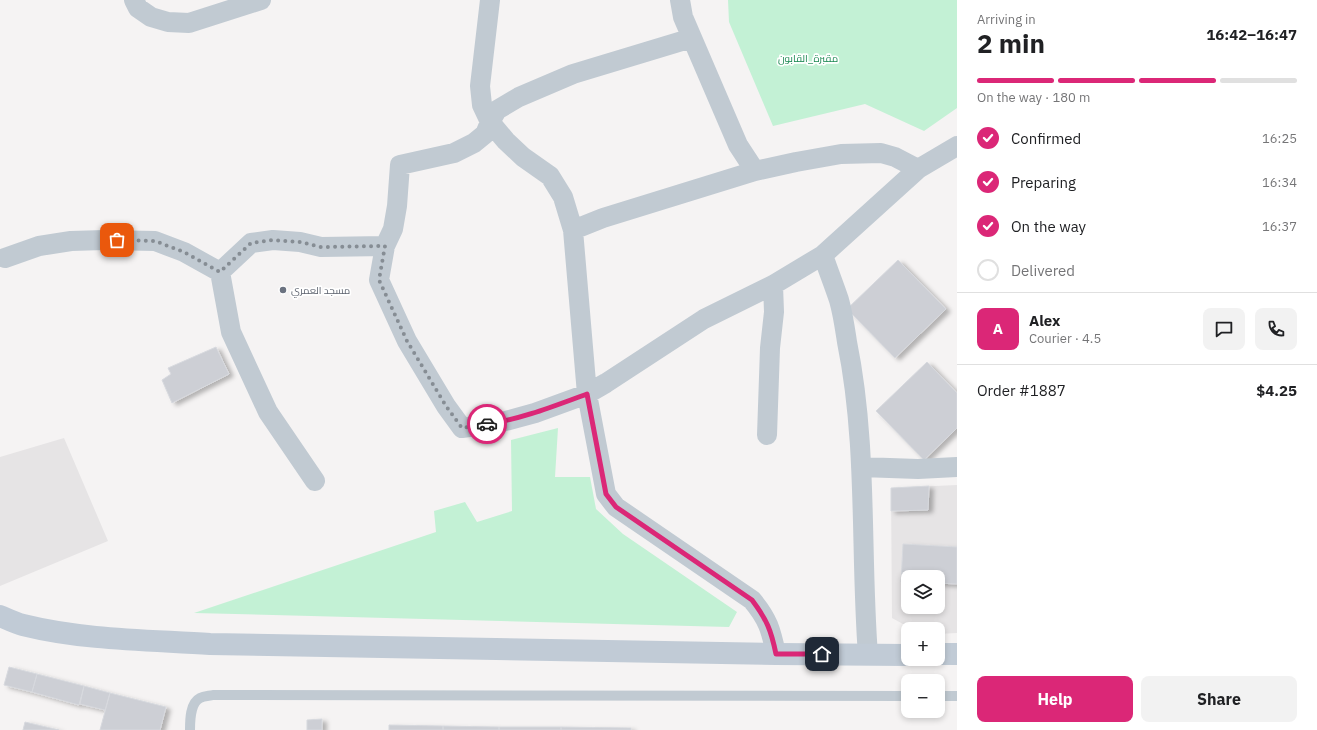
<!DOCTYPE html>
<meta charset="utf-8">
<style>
body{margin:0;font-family:"IBM Plex Sans",Cairo,sans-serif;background:#f2f2f2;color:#202124;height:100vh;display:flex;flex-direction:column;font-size:15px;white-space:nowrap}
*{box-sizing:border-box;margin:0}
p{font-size:13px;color:#757577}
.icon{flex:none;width:22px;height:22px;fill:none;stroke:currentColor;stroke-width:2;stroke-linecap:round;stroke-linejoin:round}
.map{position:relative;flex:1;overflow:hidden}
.sheet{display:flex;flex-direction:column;background:#fff;width:360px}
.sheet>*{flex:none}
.fabs{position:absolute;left:901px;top:570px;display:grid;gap:8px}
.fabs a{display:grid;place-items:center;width:44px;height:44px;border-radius:8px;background:#fff;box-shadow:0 2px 6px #0003;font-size:20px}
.pin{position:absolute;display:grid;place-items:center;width:34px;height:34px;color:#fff;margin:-17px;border-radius:8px;box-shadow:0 2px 6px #0006}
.courier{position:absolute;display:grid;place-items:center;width:40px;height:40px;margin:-20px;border:3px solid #db2777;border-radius:50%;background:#fff;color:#222;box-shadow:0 1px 5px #0007}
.overview em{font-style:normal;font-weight:700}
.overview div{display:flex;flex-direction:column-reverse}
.overview{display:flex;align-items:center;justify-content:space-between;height:68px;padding:0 20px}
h1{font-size:26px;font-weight:700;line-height:30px}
.bar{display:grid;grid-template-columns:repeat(4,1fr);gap:6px 4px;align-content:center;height:48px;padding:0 20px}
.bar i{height:5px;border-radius:3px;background:#e0e0e0}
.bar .on{background:#db2777}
.bar p{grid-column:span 4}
.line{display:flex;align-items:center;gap:10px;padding:0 20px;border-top:1px solid #e0e0e0}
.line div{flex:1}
.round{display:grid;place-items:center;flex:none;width:42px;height:42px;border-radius:8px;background:#f2f2f2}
ol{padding:0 20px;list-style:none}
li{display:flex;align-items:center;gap:12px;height:44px}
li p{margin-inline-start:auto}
li .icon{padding:4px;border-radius:50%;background:#db2777;color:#fff;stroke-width:4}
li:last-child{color:#757577}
li i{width:22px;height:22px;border:2px solid #e0e0e0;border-radius:50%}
.cta{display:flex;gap:8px;margin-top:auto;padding:8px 20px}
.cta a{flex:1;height:46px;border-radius:8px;background:#db2777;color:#fff;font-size:16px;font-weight:700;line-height:46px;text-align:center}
.cta a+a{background:#f2f2f2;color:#202124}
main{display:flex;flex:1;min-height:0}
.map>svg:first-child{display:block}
.education{fill:#e6e4e5;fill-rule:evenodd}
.green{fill:#c3f1d5}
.building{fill:#cdcfd5;stroke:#d7d9de;filter:url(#shadow)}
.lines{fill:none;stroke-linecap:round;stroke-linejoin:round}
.service{stroke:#c1cad2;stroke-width:10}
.minor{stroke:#c1cad2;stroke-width:20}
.secondary{stroke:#c1cbd6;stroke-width:22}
.done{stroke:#868d94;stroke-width:4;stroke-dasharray:0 7.2}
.route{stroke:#db2777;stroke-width:5}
.worship-dot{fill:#6b7280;stroke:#fff;stroke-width:1.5}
.labels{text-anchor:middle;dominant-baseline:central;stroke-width:3.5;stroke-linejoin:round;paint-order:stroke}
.park-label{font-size:10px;fill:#17864f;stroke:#fff}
.worship-label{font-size:10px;fill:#5b616d;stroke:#fff;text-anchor:start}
</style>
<main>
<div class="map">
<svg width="957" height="730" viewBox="0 0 957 730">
<defs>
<filter id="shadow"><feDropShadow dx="4.5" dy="2.5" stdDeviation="2" flood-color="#0004"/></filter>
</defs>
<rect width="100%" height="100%" fill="#f5f3f3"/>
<!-- education -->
<path class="education" d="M64 438 108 541 0 586V457Z
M957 485V633L938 634V629H912L892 618 891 488ZM908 577H938V607H908Z"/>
<!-- green -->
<path class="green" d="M728 0H957V108L924 131 865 104 773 126 729 22Z
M558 428 555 477H590L596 509 623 534 737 612 729 627 194 613 436 532 434 511 465 502 477 522 512 511 511 440Z"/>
<!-- building -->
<path class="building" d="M898 260 946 309 895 358 847 309Z
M216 347 229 374 172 403 162 380 171 374 168 368Z
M927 362 957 393V428L924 460 876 411Z
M929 486 928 510 891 511V488Z
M903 544 957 547V584L938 583V577H908V582H901Z
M9 667 37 674 32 692 4 685Z
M37 674 84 686 79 705 32 692Z
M84 686 110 693 105 710 80 704Z
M110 693 166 707 160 730H100Z
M322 719V730H307V720Z
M25 722 59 730H23Z
M389 725 443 726V730H389Z
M443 726 499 727V730H443Z
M499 727H561V730H499Z
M561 727 631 728V730H561Z"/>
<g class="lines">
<!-- service -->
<path class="service" d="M938 696H957
M190 730C190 720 190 703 200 698 204 696 209 696 213 695L908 696"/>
<!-- minor -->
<path class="minor" d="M134 0 138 8 151 17 168 22 189 23 261 0
M490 0 480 86 482 105 490 122 506 141 523 157 550 176 563 197 573 230 587 394 606 494 616 507 752 600C768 619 771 630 776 654
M680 0 683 17 738 145 755 171
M692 38 573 74 519 97 497 110 490 122 485 134 474 143 454 153 400 165 397 206 393 229 385 246 379 280 407 341 446 406 462 428 498 423 535 413 587 394 606 383 704 319 773 285 823 255 918 169 957 146
M573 230 603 218 755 171 796 162 841 154 881 153 895 157 918 169
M823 255C828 270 834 285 839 300 843 314 845 329 847 342 868 445 860 551 868 655
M5 258 39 246 71 241 104 240 155 241 184 252 220 272
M767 435 770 348 774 312 773 285
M861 467 918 469 957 467
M315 481 268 412 231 332 220 272 251 243 273 240 300 242 321 247 385 246"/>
<!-- secondary -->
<path class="secondary" d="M0 616C7 619 15 623 23 625 83 640 148 640 210 644L776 654 908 655
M938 654H957"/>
</g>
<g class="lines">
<!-- done -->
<path class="done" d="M117 240 155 241 184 252 220 272 251 243 273 240 300 242 321 247 385 246 379 280 407 341 446 406 462 428 487 424"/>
<!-- route -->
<path class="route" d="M487 424C522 419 554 406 587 394L606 494 616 507 752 600C767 620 771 630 776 654H822"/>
</g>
<!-- markers -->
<circle class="worship-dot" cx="283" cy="290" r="4"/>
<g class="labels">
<!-- park labels -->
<g class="park-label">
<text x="808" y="58">مقبرة_القابون</text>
</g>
<!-- worship labels -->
<g class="worship-label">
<text x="291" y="290">مسجد العمري</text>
</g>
</g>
</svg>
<div class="fabs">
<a><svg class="icon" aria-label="layers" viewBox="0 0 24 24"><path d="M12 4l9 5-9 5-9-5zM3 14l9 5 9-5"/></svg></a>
<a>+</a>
<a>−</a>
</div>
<div class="pin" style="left:117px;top:240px;background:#ea580c"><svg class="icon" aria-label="bag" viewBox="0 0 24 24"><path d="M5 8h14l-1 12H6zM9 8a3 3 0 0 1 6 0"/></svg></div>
<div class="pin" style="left:822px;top:654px;background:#1f2937"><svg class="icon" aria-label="home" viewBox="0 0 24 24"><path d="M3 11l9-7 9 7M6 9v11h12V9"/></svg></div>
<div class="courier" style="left:487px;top:424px"><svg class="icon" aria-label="car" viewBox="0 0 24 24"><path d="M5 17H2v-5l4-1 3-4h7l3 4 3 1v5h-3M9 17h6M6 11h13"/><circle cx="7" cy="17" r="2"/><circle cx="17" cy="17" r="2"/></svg></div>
</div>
<section class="sheet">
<div class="overview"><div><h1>2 min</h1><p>Arriving in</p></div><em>16:42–16:47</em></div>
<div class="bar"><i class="on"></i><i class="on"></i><i class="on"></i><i></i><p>On the way · 180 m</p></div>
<ol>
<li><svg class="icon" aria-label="check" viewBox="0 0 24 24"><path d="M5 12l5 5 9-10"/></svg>Confirmed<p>16:25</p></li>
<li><svg class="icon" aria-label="check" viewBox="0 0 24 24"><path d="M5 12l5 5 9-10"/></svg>Preparing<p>16:34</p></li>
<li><svg class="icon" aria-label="check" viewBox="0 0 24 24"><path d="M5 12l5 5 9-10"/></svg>On the way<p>16:37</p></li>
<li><i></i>Delivered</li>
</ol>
<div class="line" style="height:72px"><b class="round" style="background:#db2777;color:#fff">A</b><div><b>Alex</b><p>Courier · 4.5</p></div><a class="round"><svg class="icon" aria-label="chat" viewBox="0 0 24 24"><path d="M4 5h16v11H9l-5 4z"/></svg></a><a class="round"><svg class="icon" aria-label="phone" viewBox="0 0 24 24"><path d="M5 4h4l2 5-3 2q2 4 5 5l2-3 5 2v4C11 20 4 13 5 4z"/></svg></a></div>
<div class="line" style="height:52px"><div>Order #1887</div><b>$4.25</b></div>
<div class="cta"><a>Help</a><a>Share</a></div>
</section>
</main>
